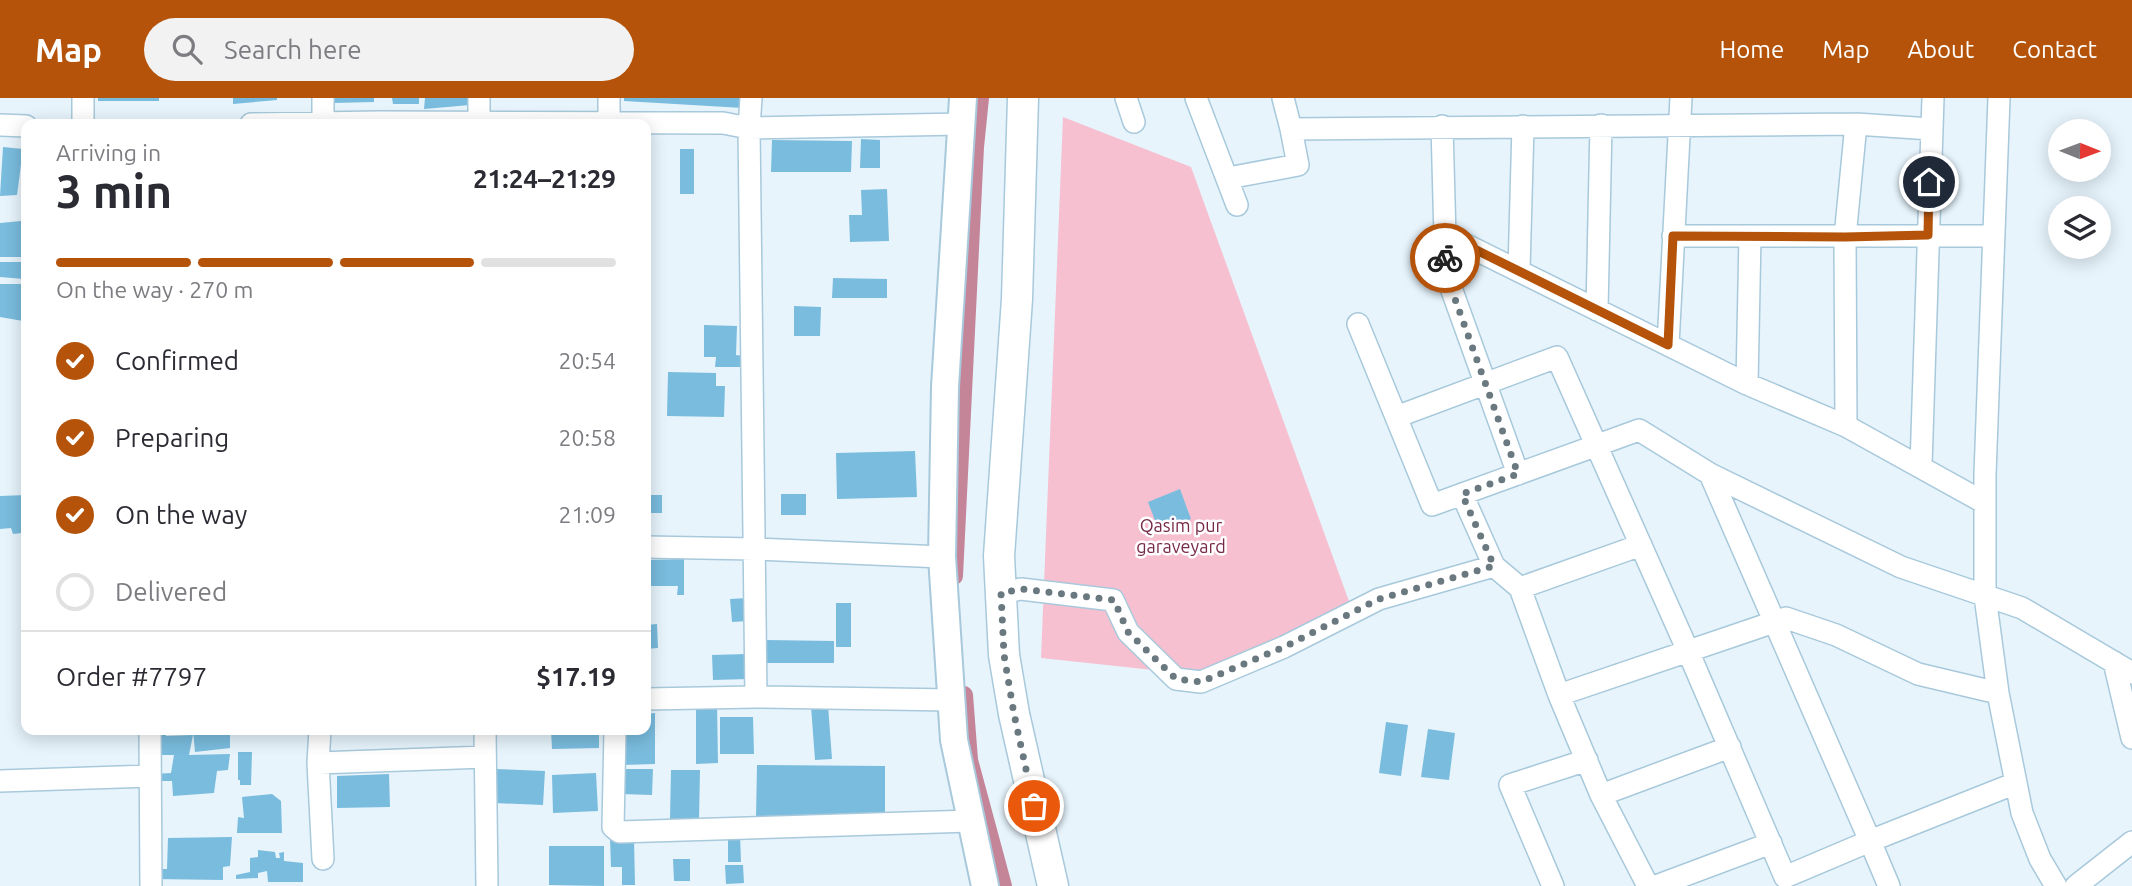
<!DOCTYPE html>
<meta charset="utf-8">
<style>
body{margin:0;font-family:Ubuntu,sans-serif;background:#f2f2f3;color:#2b2b33;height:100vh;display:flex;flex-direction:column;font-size:26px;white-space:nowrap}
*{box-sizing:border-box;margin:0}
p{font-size:23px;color:#7c7c81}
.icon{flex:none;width:38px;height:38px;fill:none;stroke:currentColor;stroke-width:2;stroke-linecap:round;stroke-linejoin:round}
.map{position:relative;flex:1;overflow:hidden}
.side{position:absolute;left:21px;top:21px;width:630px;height:616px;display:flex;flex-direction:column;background:#fff;border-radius:14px;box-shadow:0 4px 18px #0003}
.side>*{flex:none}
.needle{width:46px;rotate:91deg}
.fabs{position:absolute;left:2048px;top:21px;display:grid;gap:14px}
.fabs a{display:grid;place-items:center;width:63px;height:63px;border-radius:50%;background:#fff;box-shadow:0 4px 18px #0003;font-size:35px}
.pin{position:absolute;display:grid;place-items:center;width:60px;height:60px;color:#fff;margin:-30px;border:4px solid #fff;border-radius:50%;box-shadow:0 2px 7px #0007}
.courier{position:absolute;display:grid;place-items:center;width:70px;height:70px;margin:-35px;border:5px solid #b45309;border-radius:50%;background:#fff;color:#222;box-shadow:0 2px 9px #0007}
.headline em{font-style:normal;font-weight:600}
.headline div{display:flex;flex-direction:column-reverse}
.headline{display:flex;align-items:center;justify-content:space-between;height:119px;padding:0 35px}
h1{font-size:46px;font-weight:600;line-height:52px}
.bar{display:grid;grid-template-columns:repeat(4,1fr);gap:10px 7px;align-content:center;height:84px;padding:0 35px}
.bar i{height:9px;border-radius:5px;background:#e1e1e2}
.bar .on{background:#b45309}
.bar p{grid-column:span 4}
.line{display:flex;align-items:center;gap:18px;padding:0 35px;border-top:2px solid #e1e1e2}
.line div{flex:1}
ol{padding:0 35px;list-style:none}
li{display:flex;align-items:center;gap:21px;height:77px}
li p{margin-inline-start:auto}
li .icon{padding:7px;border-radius:50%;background:#b45309;color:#fff;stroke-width:4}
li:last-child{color:#7c7c81}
li i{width:38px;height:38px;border:4px solid #e1e1e2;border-radius:50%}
header{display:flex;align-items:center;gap:42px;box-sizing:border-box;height:98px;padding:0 35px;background:#b45309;color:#fff}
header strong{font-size:33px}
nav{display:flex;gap:38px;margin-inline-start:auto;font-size:24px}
.search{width:490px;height:63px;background:#f2f2f3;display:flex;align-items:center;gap:18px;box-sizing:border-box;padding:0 24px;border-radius:38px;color:#7c7c81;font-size:26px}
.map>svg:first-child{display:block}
.green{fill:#f7c0d0}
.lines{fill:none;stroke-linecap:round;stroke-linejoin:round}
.canal{stroke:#c58599;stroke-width:18}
.building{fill:#7abcde}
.minor-casing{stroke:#a8c9db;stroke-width:24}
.tertiary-casing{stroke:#a8c9db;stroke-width:30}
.secondary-casing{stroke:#a8c9db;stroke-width:33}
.minor{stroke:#fff;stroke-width:21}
.tertiary{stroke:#fff;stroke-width:26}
.secondary{stroke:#fff;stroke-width:30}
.done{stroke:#6a787f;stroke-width:7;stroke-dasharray:0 12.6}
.route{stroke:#b45309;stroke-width:9}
.labels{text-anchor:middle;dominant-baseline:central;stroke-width:5;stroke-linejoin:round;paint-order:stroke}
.park-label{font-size:18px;fill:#772a48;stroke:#fff}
</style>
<header>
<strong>Map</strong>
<div class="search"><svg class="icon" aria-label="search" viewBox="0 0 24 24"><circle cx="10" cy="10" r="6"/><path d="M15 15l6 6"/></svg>Search here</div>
<nav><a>Home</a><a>Map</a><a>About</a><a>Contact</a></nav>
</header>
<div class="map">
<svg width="2132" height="788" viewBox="0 0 2132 788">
<rect width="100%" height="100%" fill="#e7f4fc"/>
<!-- green -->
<path class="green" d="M1063 19 1191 69 1350 506 1219 579 1041 560Z"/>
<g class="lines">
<!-- canal -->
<path class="canal" d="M954 478 975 49 980 0
M964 597 969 662 1003 788"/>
</g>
<!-- building -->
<path class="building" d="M98 0H159V3H98Z
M233 0H277V2L233 6Z
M333 0H374V4L333 5Z
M392 0H419V6H393Z
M425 0H468L470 7 424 11Z
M624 0H743V10L624 3Z
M861 41 880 42V70H860Z
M772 42 852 43 851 74H771Z
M3 49 23 51 17 97 0 98Z
M680 51H694V96H680Z
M887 91 889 143 850 144 849 117H862L861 92Z
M21 123 26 159H0V125Z
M0 164H23L24 181 0 179Z
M833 180 887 181V200H832Z
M0 186H26V215L23 216V223L0 219Z
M794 208 821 209 820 238H794Z
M704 227 737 228 736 257 744 258V269H715L716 259H704Z
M668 274 716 275V288H725L724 319 667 318Z
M915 353 917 399 837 401 836 355Z
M1180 391 1191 421 1159 433 1148 404Z
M781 396H806V417H781Z
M26 397V426L23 427 22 435 13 436 11 430 0 431V398Z
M646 397H662V415H646Z
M684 461V497H677L678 488H646V462Z
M748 500V523L732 524 730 501Z
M836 505H851V549H836Z
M657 526 658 550 646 551V527Z
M765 542 834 543V565H765Z
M747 556 748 581 713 582 712 557Z
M696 605H717L718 665 696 666Z
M828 607 832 661 815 662 811 608Z
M655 615V666L622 667V632H646V616Z
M720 619H753L754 656H720Z
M1386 624 1408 627 1401 678 1379 675Z
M1428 631 1455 635 1449 682 1421 679Z
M154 632H166V638L193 637 189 657 230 656 228 672 217 673 214 695 173 698 172 683H153V676L171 675 174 657H159Z
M193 632H230V650L195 654Z
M551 632H599V650L552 651Z
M238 654H252L251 687H240V682H238Z
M757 667 885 668V719H756Z
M495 671 545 673 543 707 494 705Z
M621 671H653L652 697 621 696Z
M671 672H700L699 722H670Z
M596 675 598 713 553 715 552 677Z
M389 676 390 709 337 710V678Z
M272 696 281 703 282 735H237L238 719 244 720 242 699Z
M728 736H740L741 764H728Z
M232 739 230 768 223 769V782L154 781V771H167L168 740Z
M610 740H634L635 787H622V769H611Z
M549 748H604V788L549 787Z
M258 752 275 754 276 760H280L279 755 284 754V763L303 765V784H268L267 773 258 775V780L236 781V777L250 774V760L258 759Z
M673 761H690V783H674Z
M725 767H743L744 785 726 786Z"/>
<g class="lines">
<defs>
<path id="minor" d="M323 0V26
M479 0V26
M609 0V26
M751 0 749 30 962 26
M1126 0 1134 24
M1196 0 1237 107
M1283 0 1291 31 1856 26 1931 31
M1999 0 1985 376V498L1998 595 2022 715 2040 761 2056 788
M83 26V0
M251 26 379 24 723 25 749 30 756 599
M0 27 26 28
M1442 28 1446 176 1518 376
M1228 80 1298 67 1291 31
M1444 136 1747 286 1846 328 1985 405
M1673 138H1994
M1519 172 1523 28
M1597 212 1601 27
M1358 226 1432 407 1639 332 1710 376 1901 469 2022 510 2132 575
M1668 247 1681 0
M1747 286 1750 138
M1396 319 1557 259 1688 553 1785 779 1870 743 1710 376
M1846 328 1845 139 1856 26
M1921 368 1933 0
M1462 396 1494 468 1520 490 1559 597
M646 449 755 451 942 459
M1520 490 1641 447
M1001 495 1021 491 1113 502 1128 534 1176 581 1201 584 1284 549 1379 501 1494 468
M2114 564 2132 640
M646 601 756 599 951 602
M150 632 151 788
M320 632 318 665 323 761
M485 632 487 788
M615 632 613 729 619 734 971 723
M318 665 485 659
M0 683 150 678
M1601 697 1730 649
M1553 788 1510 687 1587 662
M1648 788 1601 697 1559 597 1786 520 1836 537 1918 576 1998 595
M1656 788 1771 745
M1889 788 1870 743 2016 685
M2076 788 2132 744"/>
<path id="tertiary" d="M963 0 945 289 942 459 954 642 985 788"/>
<path id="secondary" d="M1023 0 1017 201 999 458 1004 557 1014 616 1053 788"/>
</defs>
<!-- minor casing -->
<use href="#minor" class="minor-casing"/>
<!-- tertiary casing -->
<use href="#tertiary" class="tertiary-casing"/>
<!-- secondary casing -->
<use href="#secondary" class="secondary-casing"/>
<!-- minor -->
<use href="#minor" class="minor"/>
<!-- tertiary -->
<use href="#tertiary" class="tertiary"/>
<!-- secondary -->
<use href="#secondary" class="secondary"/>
</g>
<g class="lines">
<!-- done -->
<path class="done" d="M1034 708 1014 616 1004 557 1001 495 1021 491 1114 502 1128 534 1176 581 1201 584 1284 549 1379 501 1494 468 1462 396 1518 376 1446 176 1445 160"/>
<!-- route -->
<path class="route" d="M1445 160 1444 136 1668 247 1673 138 1845 139 1928 137 1929 84"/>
</g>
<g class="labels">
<!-- park labels -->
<g class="park-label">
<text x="1181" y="427">Qasim pur<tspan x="1181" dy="21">garaveyard</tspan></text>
</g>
</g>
</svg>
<div class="fabs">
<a><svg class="needle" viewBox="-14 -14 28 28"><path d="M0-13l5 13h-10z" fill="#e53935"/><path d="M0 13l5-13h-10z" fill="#7c7c81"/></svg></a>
<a><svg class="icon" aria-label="layers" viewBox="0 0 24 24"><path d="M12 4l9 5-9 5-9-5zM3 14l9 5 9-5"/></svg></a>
</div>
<div class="pin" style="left:1034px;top:708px;background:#ea580c"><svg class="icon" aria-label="bag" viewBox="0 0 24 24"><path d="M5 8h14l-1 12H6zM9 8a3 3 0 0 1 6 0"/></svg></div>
<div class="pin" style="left:1929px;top:84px;background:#1f2937"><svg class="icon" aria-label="home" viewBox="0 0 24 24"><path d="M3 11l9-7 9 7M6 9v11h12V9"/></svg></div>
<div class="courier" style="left:1445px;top:160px"><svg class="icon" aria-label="bike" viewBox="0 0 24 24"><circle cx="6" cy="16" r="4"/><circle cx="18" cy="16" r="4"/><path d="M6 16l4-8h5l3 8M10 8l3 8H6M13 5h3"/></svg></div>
<section class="side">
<div class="headline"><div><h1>3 min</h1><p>Arriving in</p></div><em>21:24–21:29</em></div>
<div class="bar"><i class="on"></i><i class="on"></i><i class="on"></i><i></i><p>On the way · 270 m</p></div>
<ol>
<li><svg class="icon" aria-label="check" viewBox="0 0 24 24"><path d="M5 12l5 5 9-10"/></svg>Confirmed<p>20:54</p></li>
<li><svg class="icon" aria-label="check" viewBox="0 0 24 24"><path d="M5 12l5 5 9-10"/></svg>Preparing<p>20:58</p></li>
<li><svg class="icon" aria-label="check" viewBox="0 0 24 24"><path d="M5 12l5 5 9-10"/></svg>On the way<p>21:09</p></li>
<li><i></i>Delivered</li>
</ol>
<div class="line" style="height:91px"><div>Order #7797</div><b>$17.19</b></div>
</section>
</div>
